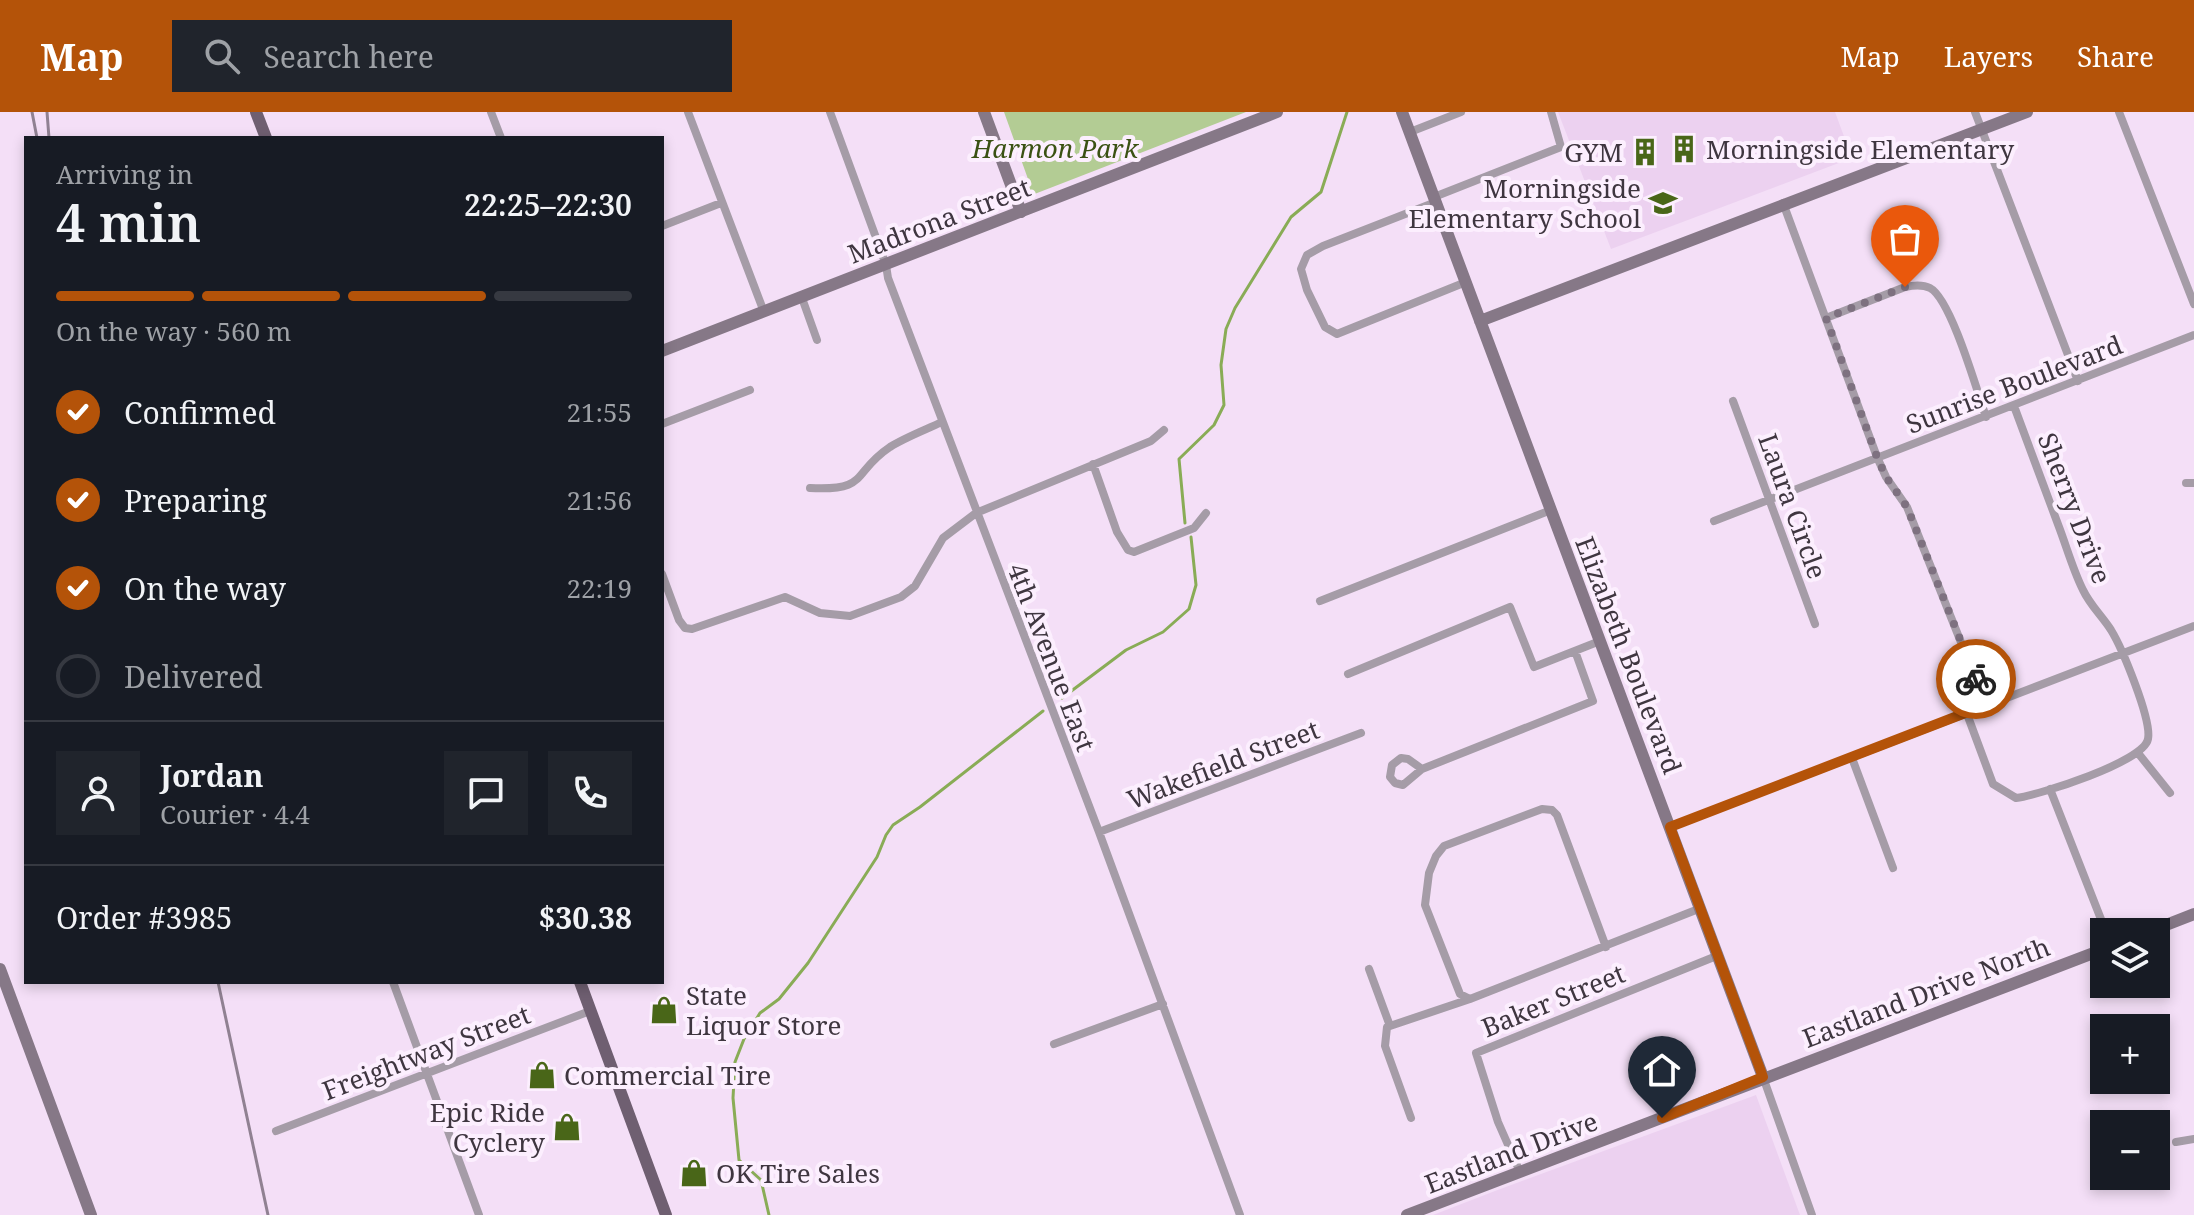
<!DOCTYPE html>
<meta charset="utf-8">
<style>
body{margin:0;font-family:"Noto Serif",serif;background:#20242c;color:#f1f3f6;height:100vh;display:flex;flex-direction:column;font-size:30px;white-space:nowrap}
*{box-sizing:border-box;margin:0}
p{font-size:26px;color:#9ea1a6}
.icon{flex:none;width:44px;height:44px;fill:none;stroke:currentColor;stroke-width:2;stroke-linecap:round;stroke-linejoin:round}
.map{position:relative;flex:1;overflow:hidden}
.details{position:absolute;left:24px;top:24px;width:640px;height:848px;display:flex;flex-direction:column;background:#171b24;border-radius:0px;box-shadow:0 4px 12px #0003}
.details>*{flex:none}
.fabs{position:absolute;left:2090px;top:806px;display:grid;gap:16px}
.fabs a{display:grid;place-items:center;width:80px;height:80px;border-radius:0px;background:#171b24;box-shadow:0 4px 12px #0003;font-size:40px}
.pin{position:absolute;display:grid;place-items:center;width:68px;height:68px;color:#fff;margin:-82px -34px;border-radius:50% 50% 50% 0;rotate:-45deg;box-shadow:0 0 8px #0007}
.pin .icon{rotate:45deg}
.courier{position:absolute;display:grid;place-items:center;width:80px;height:80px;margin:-40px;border:6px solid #b45309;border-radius:50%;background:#fff;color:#222;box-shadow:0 2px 10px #0007}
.head em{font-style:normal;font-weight:600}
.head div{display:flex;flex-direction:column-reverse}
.head{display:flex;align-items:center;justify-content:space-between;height:136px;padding:0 32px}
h1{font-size:52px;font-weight:600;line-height:60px}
.bar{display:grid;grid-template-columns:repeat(4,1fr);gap:12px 8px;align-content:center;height:96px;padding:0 32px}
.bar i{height:10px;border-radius:6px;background:#363941}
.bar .on{background:#b45309}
.bar p{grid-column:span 4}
.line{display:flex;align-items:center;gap:20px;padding:0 32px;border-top:2px solid #363941}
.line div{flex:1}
.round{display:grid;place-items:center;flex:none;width:84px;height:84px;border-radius:0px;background:#20242c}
ol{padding:0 32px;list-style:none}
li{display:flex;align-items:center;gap:24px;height:88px}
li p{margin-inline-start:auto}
li .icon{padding:8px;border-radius:50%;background:#b45309;color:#fff;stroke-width:4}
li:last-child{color:#9ea1a6}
li i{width:44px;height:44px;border:4px solid #363941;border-radius:50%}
header{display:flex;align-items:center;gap:48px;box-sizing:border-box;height:112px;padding:0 40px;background:#b45309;color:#fff}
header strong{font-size:38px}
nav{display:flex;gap:44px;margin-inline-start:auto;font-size:28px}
.search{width:560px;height:72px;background:#20242c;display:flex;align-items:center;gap:20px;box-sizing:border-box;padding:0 28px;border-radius:0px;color:#9ea1a6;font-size:30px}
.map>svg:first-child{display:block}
.built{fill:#ecd1f0}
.green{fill:#b3cc94}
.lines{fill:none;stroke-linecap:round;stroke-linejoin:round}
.stream{stroke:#89ac56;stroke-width:3}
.street{stroke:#a59ca7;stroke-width:8}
.secondary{stroke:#867887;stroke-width:12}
.primary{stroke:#6f5f71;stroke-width:12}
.rail{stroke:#908192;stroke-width:3}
.done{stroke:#7e7180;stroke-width:8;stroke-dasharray:0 14.4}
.route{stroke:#b45309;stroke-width:10}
.labels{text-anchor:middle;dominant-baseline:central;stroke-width:8;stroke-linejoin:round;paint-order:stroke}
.park-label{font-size:26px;font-style:italic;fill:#3b5214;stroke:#fceffe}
.poi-label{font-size:26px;fill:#3f3640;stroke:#fceffe;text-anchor:start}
.street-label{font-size:26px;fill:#3f3640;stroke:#fceffe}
</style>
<header>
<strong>Map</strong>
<div class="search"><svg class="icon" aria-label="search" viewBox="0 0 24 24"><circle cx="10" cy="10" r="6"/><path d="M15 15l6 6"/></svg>Search here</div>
<nav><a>Map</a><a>Layers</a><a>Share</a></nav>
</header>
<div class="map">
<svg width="2194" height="1103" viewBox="0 0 2194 1103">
<rect width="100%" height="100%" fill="#f4dff7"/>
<!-- built -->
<path class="built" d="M1558 0H1835L1852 46 1611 137Z
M1756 983 1800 1103H1433L1495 1079Z"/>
<!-- green -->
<path class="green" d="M1004 0H1246L1032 83 1025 79 1028 67Z"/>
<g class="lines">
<!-- stream -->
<path class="stream" d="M1185 411 1179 347 1214 313 1224 293 1221 253 1226 217 1235 196 1291 105 1321 80 1347 0
M1062 586 1126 538 1163 520 1189 497 1196 473 1191 425
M769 1103 761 1068 739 1048 733 986 735 950 744 927 760 901 779 887 808 851 877 745 886 723 893 713 920 695 1043 599"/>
<!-- street -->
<path class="street" d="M491 0 501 26
M688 0 764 200
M830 0 886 153 888 166 1099 720 1240 1103
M1975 0 2078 269
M2119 0 2194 192
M1410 20 1461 0
M1434 85 1561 35 1551 0
M1436 90 1323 134 1307 143 1301 157 1307 178 1325 215 1337 222 1466 170
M1783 91 1877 345 1886 365 1907 395 1986 593
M662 114 721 91
M802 186 817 228
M1826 206 1905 175C1914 173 1922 172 1930 176 1951 187 1977 279 1986 305
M1733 289 1815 512
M662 312 750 278
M1093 352 1117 420 1128 438 1134 440 1194 416 1206 401
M2186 371H2194
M810 376C870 379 851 361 890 335 906 325 925 318 942 310
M1714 409 2194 223
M662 462 679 508 685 516 692 517 785 485 820 501 850 504 901 485 915 474 943 426 976 401 1151 329 1164 318
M1320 489 1551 398
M1348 562 1510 495 1534 555 1600 529
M1967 602 1993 672 2016 686C2039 683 2144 650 2148 627 2152 608 2122 536 2111 518 2102 504 2090 493 2083 478 2073 458 2067 436 2059 415 2044 375 2029 334 2014 294
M2138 641 2170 681
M1852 646 1893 756
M1422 657 1408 647 1401 646 1392 653 1390 665 1395 671 1403 673 1422 657 1593 589 1575 539
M2050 677 2106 820
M1670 715 2194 514
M1099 720 1361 621
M1606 835 1557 703 1552 698 1542 697 1444 734 1436 744 1429 761 1425 793 1460 882 1470 887 1701 796
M1369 857 1390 914
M393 870 479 1103
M1054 932 1163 892
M1763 965 1812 1103
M1411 1006 1385 934 1387 915 1470 887
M276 1019 590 899
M2176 1030 2194 1027
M1520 1060 1498 1010 1476 941 1719 843"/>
<!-- secondary -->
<path class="secondary" d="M984 0 1021 100
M1402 0 1763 965
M1480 209 2027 0
M662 239 1277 0
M2148 820 2194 802
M0 857 91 1103
M1407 1103 2104 837"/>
<!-- primary -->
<path class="primary" d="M256 0 266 26
M580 870 666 1103"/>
<!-- rail -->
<path class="rail" d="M32 0 37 26
M47 0 49 26
M218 870 268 1103"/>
</g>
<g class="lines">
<!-- done -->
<path class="done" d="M1905 175 1826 206 1877 345 1886 365 1907 395 1976 567"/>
<!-- route -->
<path class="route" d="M1662 1006 1763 965 1670 715 1986 593 1976 567"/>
</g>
<!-- icons -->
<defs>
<symbol id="building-bare" viewBox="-9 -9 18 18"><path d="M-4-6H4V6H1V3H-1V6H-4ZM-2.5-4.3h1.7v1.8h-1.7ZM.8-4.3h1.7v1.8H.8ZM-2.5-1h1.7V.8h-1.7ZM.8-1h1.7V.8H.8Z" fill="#496618" stroke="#fceffe" stroke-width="2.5" paint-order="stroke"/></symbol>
<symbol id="school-bare" viewBox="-9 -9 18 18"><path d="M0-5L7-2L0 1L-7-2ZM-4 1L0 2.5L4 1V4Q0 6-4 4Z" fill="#496618" stroke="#fceffe" stroke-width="2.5" paint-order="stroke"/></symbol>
<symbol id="shop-bare" viewBox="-9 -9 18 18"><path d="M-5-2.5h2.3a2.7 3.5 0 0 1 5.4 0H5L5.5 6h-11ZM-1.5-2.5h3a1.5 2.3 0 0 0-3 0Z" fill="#496618" stroke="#fceffe" stroke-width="2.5" paint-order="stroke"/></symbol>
</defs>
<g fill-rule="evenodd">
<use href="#building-bare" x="1664" y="17" width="40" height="40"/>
<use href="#building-bare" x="1625" y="20" width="40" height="40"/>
<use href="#school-bare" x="1643" y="71" width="40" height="40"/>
<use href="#shop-bare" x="644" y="878" width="40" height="40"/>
<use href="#shop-bare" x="522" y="943" width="40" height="40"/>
<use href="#shop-bare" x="547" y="995" width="40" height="40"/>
<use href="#shop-bare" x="674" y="1041" width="40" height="40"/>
</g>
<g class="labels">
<!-- park labels -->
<g class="park-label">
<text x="1055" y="36">Harmon Park</text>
</g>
<!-- poi labels -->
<g class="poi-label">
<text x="1706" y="37">Morningside Elementary</text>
<text x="1623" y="40" text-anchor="end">GYM</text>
<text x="1641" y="76" text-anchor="end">Morningside<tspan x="1641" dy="30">Elementary School</tspan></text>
<text x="686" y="883">State<tspan x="686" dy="30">Liquor Store</tspan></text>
<text x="564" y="963">Commercial Tire</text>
<text x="545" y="1000" text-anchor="end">Epic Ride<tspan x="545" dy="30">Cyclery</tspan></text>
<text x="716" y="1061">OK Tire Sales</text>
</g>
<!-- street labels -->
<g class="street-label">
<text transform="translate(939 108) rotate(-21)">Madrona Street</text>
<text transform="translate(2014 272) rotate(-21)">Sunrise Boulevard</text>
<text transform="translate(1793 394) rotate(70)">Laura Circle</text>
<text transform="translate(2075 396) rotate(69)">Sherry Drive</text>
<text transform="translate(1629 543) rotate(69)">Elizabeth Boulevard</text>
<text transform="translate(1052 545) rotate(69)">4th Avenue East</text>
<text transform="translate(1223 652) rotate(-21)">Wakefield Street</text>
<text transform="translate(1926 880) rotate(-21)">Eastland Drive North</text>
<text transform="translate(1553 888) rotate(-22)">Baker Street</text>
<text transform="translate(426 940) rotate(-21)">Freightway Street</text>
<text transform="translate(1511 1040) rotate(-21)">Eastland Drive</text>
</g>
</g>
</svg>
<div class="fabs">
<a><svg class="icon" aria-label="layers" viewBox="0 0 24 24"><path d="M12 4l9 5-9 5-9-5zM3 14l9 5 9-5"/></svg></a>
<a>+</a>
<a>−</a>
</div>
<div class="pin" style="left:1905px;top:175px;background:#ea580c"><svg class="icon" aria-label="bag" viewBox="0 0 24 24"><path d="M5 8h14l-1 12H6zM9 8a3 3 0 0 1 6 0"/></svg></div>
<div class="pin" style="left:1662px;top:1006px;background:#1f2937"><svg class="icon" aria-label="home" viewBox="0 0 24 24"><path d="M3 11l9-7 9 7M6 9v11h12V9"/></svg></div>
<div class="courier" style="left:1976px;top:567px"><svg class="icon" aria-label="bike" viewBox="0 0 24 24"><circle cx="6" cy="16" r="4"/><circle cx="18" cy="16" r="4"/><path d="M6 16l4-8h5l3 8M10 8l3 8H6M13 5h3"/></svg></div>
<section class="details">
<div class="head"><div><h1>4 min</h1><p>Arriving in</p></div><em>22:25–22:30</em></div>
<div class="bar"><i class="on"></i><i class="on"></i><i class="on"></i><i></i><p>On the way · 560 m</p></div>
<ol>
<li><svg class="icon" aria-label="check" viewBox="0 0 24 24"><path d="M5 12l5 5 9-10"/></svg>Confirmed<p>21:55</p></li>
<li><svg class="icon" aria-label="check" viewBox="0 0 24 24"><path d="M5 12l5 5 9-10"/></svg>Preparing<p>21:56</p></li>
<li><svg class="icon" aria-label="check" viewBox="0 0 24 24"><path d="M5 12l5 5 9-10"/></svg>On the way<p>22:19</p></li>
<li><i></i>Delivered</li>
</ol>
<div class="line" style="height:144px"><a class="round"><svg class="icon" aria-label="person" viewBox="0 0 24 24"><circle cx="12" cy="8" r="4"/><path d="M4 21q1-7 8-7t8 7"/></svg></a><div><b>Jordan</b><p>Courier · 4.4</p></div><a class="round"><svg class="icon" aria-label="chat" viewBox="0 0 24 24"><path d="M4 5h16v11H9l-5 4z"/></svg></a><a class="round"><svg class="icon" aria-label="phone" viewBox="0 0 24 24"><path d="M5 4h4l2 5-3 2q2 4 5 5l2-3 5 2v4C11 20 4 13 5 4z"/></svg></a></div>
<div class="line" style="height:104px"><div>Order #3985</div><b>$30.38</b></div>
</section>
</div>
